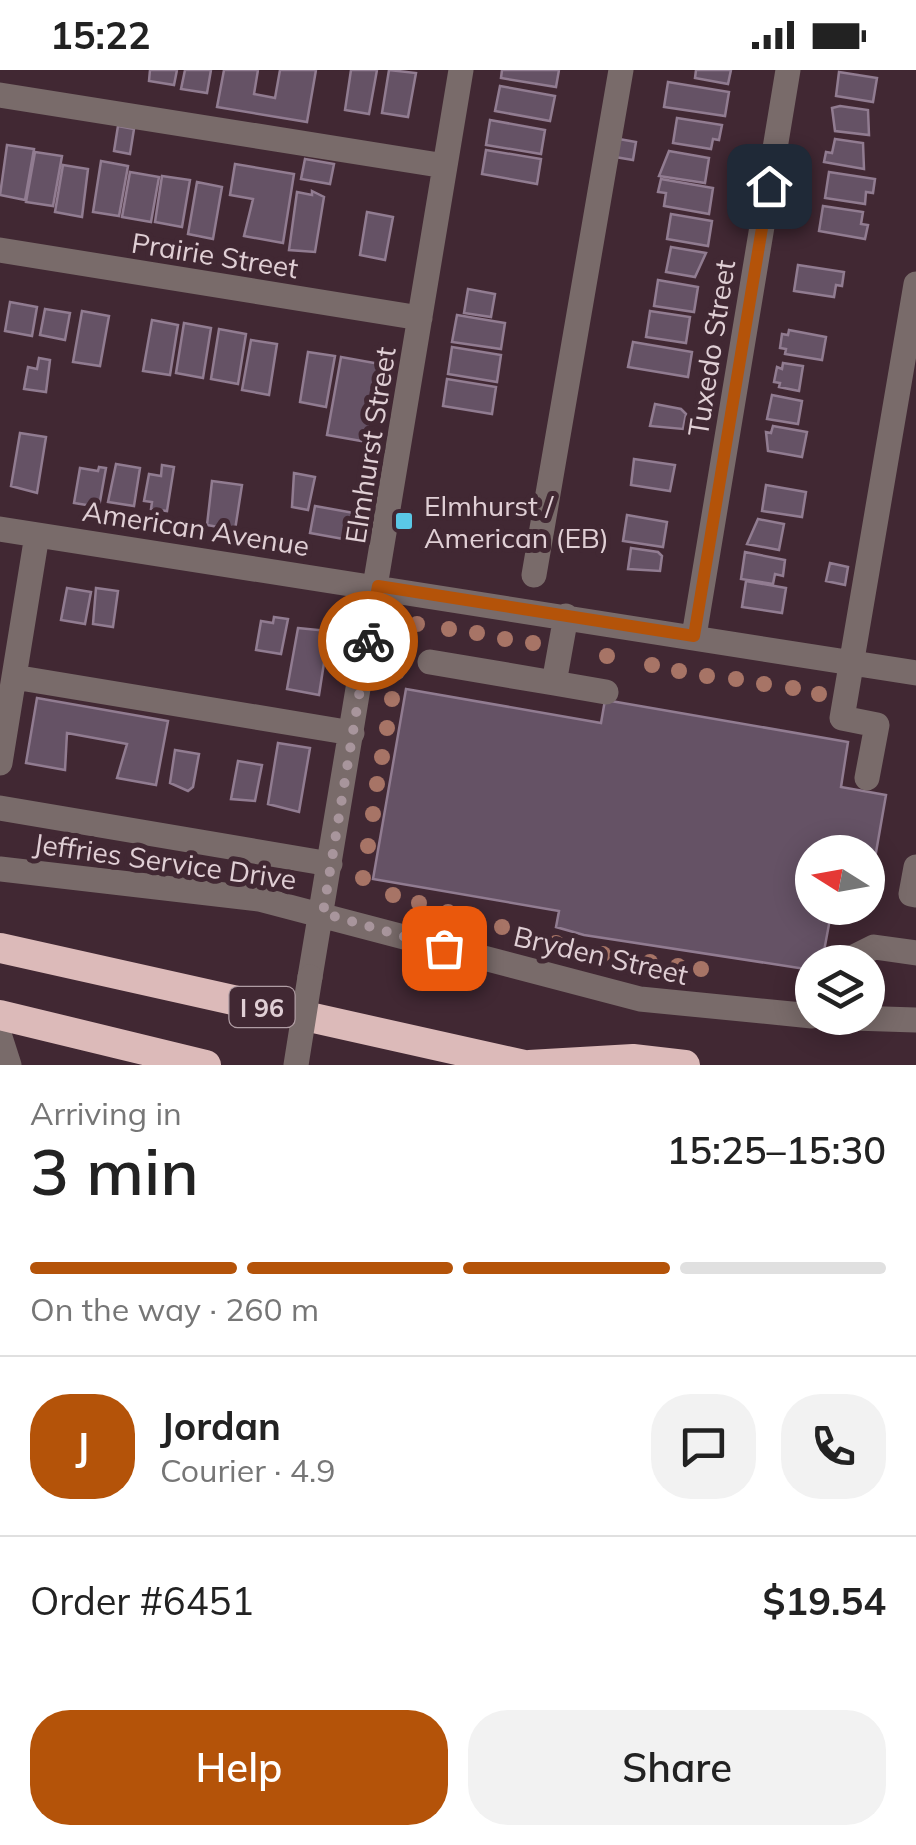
<!DOCTYPE html>
<meta charset="utf-8">
<style>
body{margin:0;font-family:Mulish,sans-serif;background:#f2f2f2;color:#222;height:100vh;display:flex;flex-direction:column;font-size:38px;white-space:nowrap}
*{box-sizing:border-box;margin:0}
p{font-size:32px;color:#767676}
.icon{flex:none;width:55px;height:55px;fill:none;stroke:currentColor;stroke-width:2;stroke-linecap:round;stroke-linejoin:round}
.map{position:relative;height:995px;overflow:hidden}
.details{display:flex;flex-direction:column;background:#fff;flex:1}
.details>*{flex:none}
.needle{width:65px;rotate:281deg}
.tools{position:absolute;left:795px;top:765px;display:grid;gap:20px}
.tools a{display:grid;place-items:center;width:90px;height:90px;border-radius:50%;background:#fff;box-shadow:0 5px 25px #0003;font-size:50px}
.pin{position:absolute;display:grid;place-items:center;width:85px;height:85px;color:#fff;margin:-42px;border-radius:20px;box-shadow:0 5px 15px #0006}
.courier{position:absolute;display:grid;place-items:center;width:100px;height:100px;margin:-50px;border:8px solid #b45309;border-radius:50%;background:#fff;color:#222;box-shadow:0 2px 12px #0007}
.summary em{font-style:normal;font-weight:600}
.summary div{display:flex;flex-direction:column-reverse}
.summary{display:flex;align-items:center;justify-content:space-between;height:170px;padding:0 30px}
h1{font-size:65px;font-weight:600;line-height:75px}
.bar{display:grid;grid-template-columns:repeat(4,1fr);gap:15px 10px;align-content:center;height:120px;padding:0 30px}
.bar i{height:12px;border-radius:8px;background:#e0e0e0}
.bar .current{background:#b45309}
.bar p{grid-column:span 4}
.line{display:flex;align-items:center;gap:25px;padding:0 30px;border-top:2px solid #e0e0e0}
.line div{flex:1}
.round{display:grid;place-items:center;flex:none;width:105px;height:105px;border-radius:40px;background:#f2f2f2}
.cta{display:flex;gap:20px;margin-top:auto;padding:20px 30px}
.cta a{flex:1;height:115px;border-radius:40px;background:#b45309;color:#fff;font-size:40px;font-weight:600;line-height:115px;text-align:center}
.cta a+a{background:#f2f2f2;color:#222}
.status{display:flex;justify-content:space-between;align-items:center;height:70px;padding:0 50px;background:#fff;direction:ltr}
.status svg{height:28px;fill:currentColor}
.map>svg:first-child{display:block}
.building{fill:#655265;stroke:#917c91;stroke-width:2.5}
.lines{fill:none;stroke-linecap:round;stroke-linejoin:round}
.minor{stroke:#796b6a;stroke-width:25}
.highway{stroke:#dcbab9;stroke-width:30}
.minor-bridge{stroke:#796b6a;stroke-width:25}
.tree{fill:#a77466}
.done{stroke:#a8959c;stroke-width:10;stroke-dasharray:0 18}
.route{stroke:#b45309;stroke-width:12}
.poi-dot{fill:#5ac8e6;stroke:#412833;stroke-width:4}
.labels{text-anchor:middle;dominant-baseline:central;stroke-width:10;stroke-linejoin:round;paint-order:stroke}
.shield{fill:#412833;stroke:#b09da4;stroke-width:2.5}
.shield-label{font-size:25px;font-weight:bold;fill:#e0cfd5}
.street-label{font-size:28px;fill:#e0cfd5;stroke:#412833}
.poi-label{font-size:28px;fill:#e0cfd5;stroke:#412833;text-anchor:start}
</style>
<div class="status"><b>15:22</b><svg viewBox="0 0 49 12"><path d="M0 12V9h3v3zM5 12V6h3v6zM10 12V3h3v9zM15 12V0h3v12zM26 1h20v11H26zM47 4h2v5h-2z"/></svg></div>
<div class="map">
<svg width="916" height="995" viewBox="0 0 916 995">
<rect width="100%" height="100%" fill="#412833"/>
<!-- building -->
<path class="building" d="M150 0H177L174 15 149 11Z
M185 0H211L207 23 181 19Z
M224 0H258L254 24 275 28 280 0H316L307 52 217 37Z
M351 0H377L369 44 345 40Z
M389 0 416 3 408 47 382 43Z
M502 0H559L556 17 501 8Z
M696 0H731L728 14 695 8Z
M839 2 877 8 873 32 836 26Z
M668 12 729 22 725 46 664 37Z
M500 16 555 26 550 51 495 41Z
M840 36 868 40 869 65 835 61 832 38Z
M677 48 722 55 719 70 713 69 711 79 673 73Z
M490 50 545 60 541 84 486 75Z
M118 56 134 59 130 84 114 81Z
M619 69 636 72 633 90 615 87Z
M835 69 863 73 864 99 824 92 826 82 832 83Z
M7 75 34 79 25 130 0 125Z
M486 80 541 89 537 114 482 104Z
M669 81 709 88 705 113 659 106Z
M35 82 62 86 53 136 26 132Z
M305 89 334 94 330 114 301 109Z
M101 91 128 96 119 146 93 142Z
M235 94 294 104 283 173 244 166 253 129 230 125Z
M63 95 88 99 82 147 55 142Z
M130 102 159 107 151 152 122 147Z
M829 102 875 109 873 123 866 122 865 134 825 128Z
M162 106 190 110 182 157 155 152Z
M661 109 713 118 709 144 664 136 666 123 658 122Z
M197 112 222 117 213 169 188 164Z
M312 121 324 127 315 182 289 180 297 122 312 125Z
M823 136 863 142 861 154 868 155 865 169 819 161Z
M367 142 393 147 385 190 360 185Z
M671 144 712 151 708 176 667 169Z
M671 177 706 183 695 207 666 202Z
M798 195 844 202 842 216 836 215 834 227 794 221Z
M658 210 698 217 694 242 654 236Z
M468 219 495 224 491 247 464 243Z
M10 232 37 237 32 266 5 261Z
M45 239 70 243 65 270 40 265Z
M82 241 109 246 100 296 73 292Z
M650 241 690 247 686 273 646 267Z
M457 245 505 253 501 279 452 272Z
M152 250 178 255 170 305 143 301Z
M184 253 211 258 203 308 176 303Z
M219 259 246 264 238 314 211 309Z
M789 260 826 267 822 290 785 284 786 279 780 278 782 264 788 265Z
M251 270 277 274 269 325 242 320Z
M633 272 692 282 688 307 628 297Z
M452 277 501 285 497 312 448 304Z
M308 282 335 286 326 337 300 332Z
M341 287 380 294 367 372 327 365Z
M39 288 50 290 46 322 24 319 28 297 37 299Z
M783 293 803 296 799 321 779 317 780 313 774 312 777 297 782 299Z
M447 309 496 317 492 344 443 336Z
M772 325 802 331 798 354 767 349Z
M655 334 681 339 686 344 683 359 650 356Z
M773 356 807 362 802 387 768 381 766 362 771 363Z
M20 363 46 367 37 423 11 416Z
M634 389 675 395 670 421 631 415Z
M116 394 140 398 134 436 108 432Z
M162 395 174 397 167 441 151 439 152 432 144 431 149 404 161 406Z
M99 397 106 398 99 437 74 433 80 398 98 401Z
M294 403 315 407 308 440 292 437Z
M212 411 242 415 235 460 207 455Z
M766 415 806 422 802 447 762 441Z
M315 436 354 443 349 470 310 463Z
M627 445 667 452 663 477 623 471Z
M758 449 784 454 779 480 747 474Z
M631 478 658 482 662 486 660 501 628 499Z
M745 482 785 490 783 506 775 504 773 514 741 509Z
M830 493 848 497 845 515 826 511Z
M746 511 786 518 782 543 742 537Z
M67 518 91 522 85 554 61 550Z
M96 518 118 521 113 557 93 554Z
M274 547 288 549 281 584 256 580 261 551 273 553Z
M298 558 329 561 319 625 287 619Z
M406 619 601 653 605 630 848 672 841 717 886 725 871 811 868 810V782H812V838H832L822 892H812V900L584 865 556 857 559 841 373 809Z
M37 628 168 651 156 715 117 708 127 674 67 663 65 700 26 693Z
M278 673 310 678 299 742 268 734Z
M175 680 199 684 193 717 188 721 170 713Z
M238 691 262 695 255 731 231 729Z"/>
<g class="lines">
<!-- minor -->
<path class="minor" d="M0 25 445 96
M0 180 420 248
M0 459 916 603
M534 505 621 0
M566 546 554 613 606 622
M694 566 788 0
M430 592 554 613
M14 607 352 663
M0 693 37 465
M867 708 877 655 842 648 916 214
M0 738 330 794
M916 797 911 824 916 825
M0 799 259 829 640 929 812 946
M844 892 874 877 916 883
M310 907 461 0
M853 948 916 950
M0 967 9 995"/>
<!-- highway -->
<path class="highway" d="M0 878 524 995
M0 945 206 995
M529 995 633 989 685 995"/>
<!-- minor-bridge -->
<path class="minor-bridge" d="M296 995 310 907"/>
</g>
<!-- trees -->
<g class="tree">
<circle cx="417" cy="554" r="8"/>
<circle cx="449" cy="559" r="8"/>
<circle cx="477" cy="563" r="8"/>
<circle cx="505" cy="569" r="8"/>
<circle cx="533" cy="573" r="8"/>
<circle cx="401" cy="575" r="8"/>
<circle cx="607" cy="586" r="8"/>
<circle cx="652" cy="595" r="8"/>
<circle cx="679" cy="601" r="8"/>
<circle cx="397" cy="602" r="8"/>
<circle cx="707" cy="606" r="8"/>
<circle cx="736" cy="609" r="8"/>
<circle cx="764" cy="614" r="8"/>
<circle cx="793" cy="618" r="8"/>
<circle cx="819" cy="624" r="8"/>
<circle cx="392" cy="629" r="8"/>
<circle cx="387" cy="658" r="8"/>
<circle cx="382" cy="687" r="8"/>
<circle cx="377" cy="714" r="8"/>
<circle cx="373" cy="744" r="8"/>
<circle cx="368" cy="776" r="8"/>
<circle cx="363" cy="808" r="8"/>
<circle cx="393" cy="825" r="8"/>
<circle cx="419" cy="833" r="8"/>
<circle cx="448" cy="842" r="8"/>
<circle cx="474" cy="849" r="8"/>
<circle cx="502" cy="857" r="8"/>
<circle cx="528" cy="864" r="8"/>
<circle cx="556" cy="873" r="8"/>
<circle cx="603" cy="884" r="8"/>
<circle cx="625" cy="887" r="8"/>
<circle cx="650" cy="892" r="8"/>
<circle cx="678" cy="896" r="8"/>
<circle cx="701" cy="899" r="8"/>
</g>
<g class="lines">
<!-- done -->
<path class="done" d="M368 571 323 843 444 878"/>
<!-- route -->
<path class="route" d="M368 571 378 516 694 566 769 116"/>
</g>
<!-- markers -->
<rect class="poi-dot" x="394" y="441" width="20" height="20" rx="5"/>
<g class="labels">
<!-- shield labels -->
<rect class="shield" x="229.5" y="917" width="65" height="40" rx="8"/>
<g class="shield-label">
<text x="262" y="937">I 96</text>
</g>
<!-- street labels -->
<g class="street-label">
<text transform="translate(215 185) rotate(9)">Prairie Street</text>
<text transform="translate(711 278) rotate(-81)">Tuxedo Street</text>
<text transform="translate(370 375) rotate(-81)">Elmhurst Street</text>
<text transform="translate(196 458) rotate(9)">American Avenue</text>
<text transform="translate(165 791) rotate(8)">Jeffries Service Drive</text>
<text transform="translate(601 885) rotate(13)">Bryden Street</text>
</g>
<!-- poi labels -->
<g class="poi-label">
<text x="424" y="435">Elmhurst /<tspan x="424" dy="32">American (EB)</tspan></text>
</g>
</g>
</svg>
<div class="tools">
<a><svg class="needle" viewBox="-14 -14 28 28"><path d="M0-13l5 13h-10z" fill="#e53935"/><path d="M0 13l5-13h-10z" fill="#767676"/></svg></a>
<a><svg class="icon" aria-label="layers" viewBox="0 0 24 24"><path d="M12 4l9 5-9 5-9-5zM3 14l9 5 9-5"/></svg></a>
</div>
<div class="pin" style="left:444px;top:878px;background:#ea580c"><svg class="icon" aria-label="bag" viewBox="0 0 24 24"><path d="M5 8h14l-1 12H6zM9 8a3 3 0 0 1 6 0"/></svg></div>
<div class="pin" style="left:769px;top:116px;background:#1f2937"><svg class="icon" aria-label="home" viewBox="0 0 24 24"><path d="M3 11l9-7 9 7M6 9v11h12V9"/></svg></div>
<div class="courier" style="left:368px;top:571px"><svg class="icon" aria-label="bike" viewBox="0 0 24 24"><circle cx="6" cy="16" r="4"/><circle cx="18" cy="16" r="4"/><path d="M6 16l4-8h5l3 8M10 8l3 8H6M13 5h3"/></svg></div>
</div>
<section class="details">
<div class="summary"><div><h1>3 min</h1><p>Arriving in</p></div><em>15:25–15:30</em></div>
<div class="bar"><i class="current"></i><i class="current"></i><i class="current"></i><i></i><p>On the way · 260 m</p></div>
<div class="line" style="height:180px"><b class="round" style="background:#b45309;color:#fff">J</b><div><b>Jordan</b><p>Courier · 4.9</p></div><a class="round"><svg class="icon" aria-label="chat" viewBox="0 0 24 24"><path d="M4 5h16v11H9l-5 4z"/></svg></a><a class="round"><svg class="icon" aria-label="phone" viewBox="0 0 24 24"><path d="M5 4h4l2 5-3 2q2 4 5 5l2-3 5 2v4C11 20 4 13 5 4z"/></svg></a></div>
<div class="line" style="height:130px"><div>Order #6451</div><b>$19.54</b></div>
<div class="cta"><a>Help</a><a>Share</a></div>
</section>
